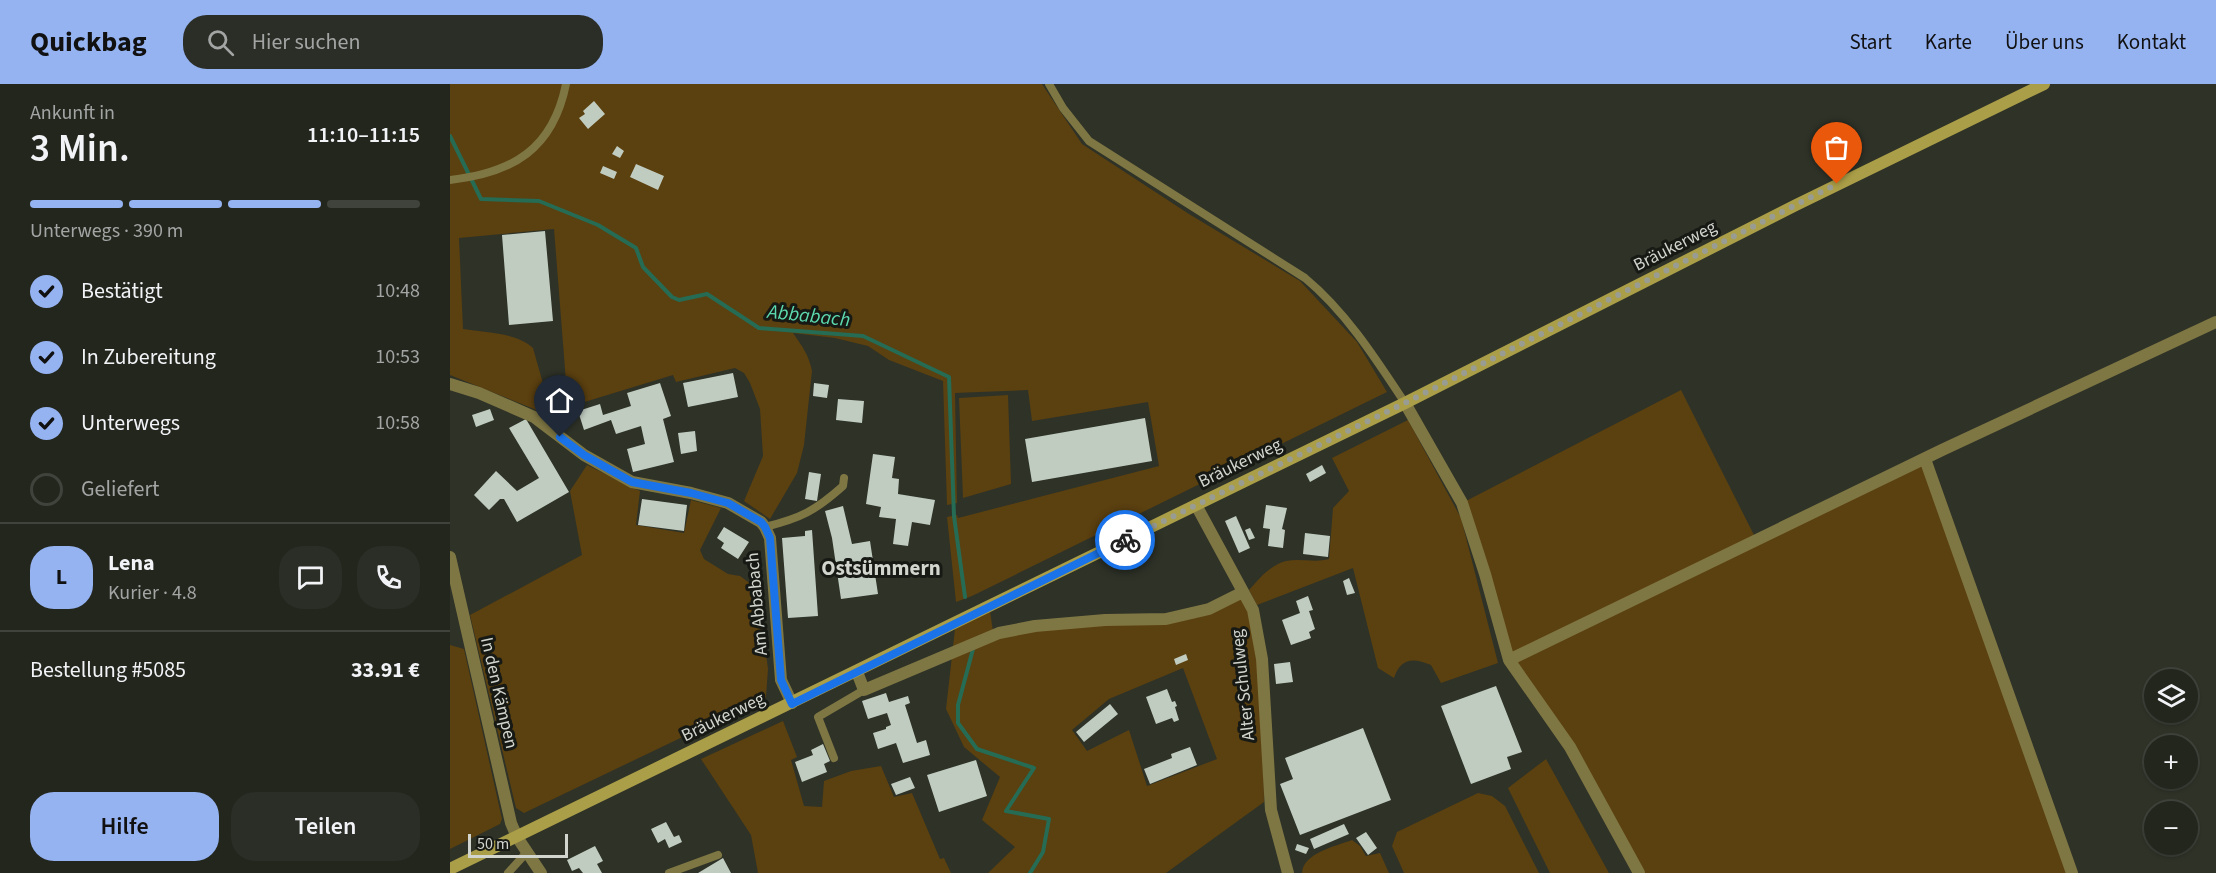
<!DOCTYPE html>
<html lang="de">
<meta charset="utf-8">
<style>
body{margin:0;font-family:"Source Sans 3",sans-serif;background:#2a2e26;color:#f1f3f6;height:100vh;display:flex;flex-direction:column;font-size:22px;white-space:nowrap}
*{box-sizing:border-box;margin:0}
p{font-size:20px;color:#a2a5a4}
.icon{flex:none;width:33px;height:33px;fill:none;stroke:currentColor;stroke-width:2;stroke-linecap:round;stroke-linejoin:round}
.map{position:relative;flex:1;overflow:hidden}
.details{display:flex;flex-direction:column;background:#22261d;width:450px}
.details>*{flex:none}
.fabs{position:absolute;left:1694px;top:585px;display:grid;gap:12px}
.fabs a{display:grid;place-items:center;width:54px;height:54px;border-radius:50%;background:#22261d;box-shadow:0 2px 4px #0004,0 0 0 2px #3f433b;font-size:30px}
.scale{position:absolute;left:18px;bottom:15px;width:100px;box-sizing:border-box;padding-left:6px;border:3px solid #d2d5cd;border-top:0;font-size:16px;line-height:21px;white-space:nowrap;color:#d2d5cd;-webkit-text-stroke:4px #171914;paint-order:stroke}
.pin{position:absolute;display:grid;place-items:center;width:51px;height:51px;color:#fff;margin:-62px -26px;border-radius:50% 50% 50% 0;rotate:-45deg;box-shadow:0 0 6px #0007}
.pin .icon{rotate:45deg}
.courier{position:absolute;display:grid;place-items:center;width:60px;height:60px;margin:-30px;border:4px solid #1a73e8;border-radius:50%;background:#fff;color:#222;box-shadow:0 2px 8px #0007}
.overview em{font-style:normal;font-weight:600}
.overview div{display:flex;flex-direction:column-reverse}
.overview{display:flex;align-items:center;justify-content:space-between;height:102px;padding:0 30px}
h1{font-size:39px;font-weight:600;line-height:45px}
.bar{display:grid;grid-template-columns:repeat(4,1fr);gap:9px 6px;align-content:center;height:72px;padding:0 30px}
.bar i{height:8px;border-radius:4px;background:#3f433b}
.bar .active{background:#95b2f1}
.bar p{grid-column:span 4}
.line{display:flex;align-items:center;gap:15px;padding:0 30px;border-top:2px solid #3f433b}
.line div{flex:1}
.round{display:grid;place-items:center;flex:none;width:63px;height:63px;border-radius:24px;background:#2a2e26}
ol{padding:0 30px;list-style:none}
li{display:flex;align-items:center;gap:18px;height:66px}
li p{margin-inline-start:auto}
li .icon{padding:6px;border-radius:50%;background:#95b2f1;color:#111;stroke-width:4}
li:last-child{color:#a2a5a4}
li i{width:33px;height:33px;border:3px solid #3f433b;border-radius:50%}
.cta{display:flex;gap:12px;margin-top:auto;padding:12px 30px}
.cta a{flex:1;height:69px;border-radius:24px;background:#95b2f1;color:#111;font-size:24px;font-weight:600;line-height:69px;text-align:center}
.cta a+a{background:#2a2e26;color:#f1f3f6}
header{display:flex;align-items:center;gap:36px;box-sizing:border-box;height:84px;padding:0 30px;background:#95b2f1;color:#111}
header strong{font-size:28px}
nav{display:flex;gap:33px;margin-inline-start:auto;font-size:21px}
.search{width:420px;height:54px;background:#2a2e26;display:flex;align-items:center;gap:15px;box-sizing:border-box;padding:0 21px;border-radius:24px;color:#a2a5a4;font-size:22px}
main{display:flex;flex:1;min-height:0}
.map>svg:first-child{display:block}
.green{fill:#5b4010;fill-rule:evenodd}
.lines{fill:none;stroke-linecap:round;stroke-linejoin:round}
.stream{stroke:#266b54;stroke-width:4}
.building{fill:#c1ccc1}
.lane{stroke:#7e7643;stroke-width:8}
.street{stroke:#7e7643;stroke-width:12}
.secondary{stroke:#ab9e48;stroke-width:12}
.done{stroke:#999c93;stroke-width:6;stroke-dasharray:0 10.8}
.route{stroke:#1a73e8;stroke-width:8}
.labels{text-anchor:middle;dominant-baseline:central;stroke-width:6;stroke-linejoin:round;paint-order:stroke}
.street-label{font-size:18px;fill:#d2d5cd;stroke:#171914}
.water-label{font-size:20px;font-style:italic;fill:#5ddbb0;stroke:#171914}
.quarter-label{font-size:21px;font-weight:bold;fill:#d2d5cd;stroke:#171914}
</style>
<header>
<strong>Quickbag</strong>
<div class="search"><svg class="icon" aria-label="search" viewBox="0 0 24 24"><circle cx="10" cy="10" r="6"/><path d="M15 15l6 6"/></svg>Hier suchen</div>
<nav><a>Start</a><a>Karte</a><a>Über uns</a><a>Kontakt</a></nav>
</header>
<main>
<section class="details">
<div class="overview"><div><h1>3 Min.</h1><p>Ankunft in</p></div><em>11:10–11:15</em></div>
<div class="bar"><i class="active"></i><i class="active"></i><i class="active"></i><i></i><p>Unterwegs · 390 m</p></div>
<ol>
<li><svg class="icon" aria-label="check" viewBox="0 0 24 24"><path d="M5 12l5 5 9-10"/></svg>Bestätigt<p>10:48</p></li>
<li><svg class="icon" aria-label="check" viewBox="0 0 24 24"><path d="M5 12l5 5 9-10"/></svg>In Zubereitung<p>10:53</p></li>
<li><svg class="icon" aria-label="check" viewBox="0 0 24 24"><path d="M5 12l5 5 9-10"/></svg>Unterwegs<p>10:58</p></li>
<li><i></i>Geliefert</li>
</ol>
<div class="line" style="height:108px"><b class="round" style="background:#95b2f1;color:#111">L</b><div><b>Lena</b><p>Kurier · 4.8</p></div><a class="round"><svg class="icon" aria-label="chat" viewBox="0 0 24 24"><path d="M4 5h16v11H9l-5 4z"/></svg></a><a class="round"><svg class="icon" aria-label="phone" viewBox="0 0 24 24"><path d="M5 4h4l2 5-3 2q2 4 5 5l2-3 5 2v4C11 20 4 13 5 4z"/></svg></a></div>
<div class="line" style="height:78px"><div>Bestellung #5085</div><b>33.91 €</b></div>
<div class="cta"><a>Hilfe</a><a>Teilen</a></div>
</section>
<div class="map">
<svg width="1766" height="789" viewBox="0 0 1766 789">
<rect width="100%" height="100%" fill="#2e3227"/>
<!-- green -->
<path class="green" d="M0 0H592L632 60 739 130 850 197 907 258 937 308 522 512 506 518 497 433 507 431 508 434 709 382 698 318 582 337 578 306 505 309 507 419 497 421 493 297 439 276 418 262 385 254 343 249C352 262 359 271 362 287L354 361 347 389 320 435 294 417 313 372 310 325 300 299 294 289 285 284 226 298 223 291 118 323 104 145 9 154 13 245C36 249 66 248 83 264L105 342 84 325 0 291Z
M1231 306 1307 457 1475 375 1622 789H1189L1120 663 1059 576 1012 419Z
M558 311 561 400 513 414 509 314Z
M958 336 1011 434 1048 579 991 599 981 581C964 574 951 573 944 594L928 584 903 484 807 521 799 506C809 495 820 481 836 477 850 474 865 479 879 475L883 424 899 407 882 374Z
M137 381 190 407 186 441 234 449 241 416 271 424 250 466 254 475 278 490 290 492 308 505 318 585 316 613 74 729 66 724 20 531 132 471 120 407Z
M792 514C818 566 813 659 814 718L716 789H538L565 763 532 736 550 693 514 663 496 625 505 545 540 527 544 554 585 546 658 541ZM733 584 767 675 697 702 679 646 637 667 622 646 659 615Z
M0 561 14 565 52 735 50 740 0 765Z
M333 637 347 673 341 676 354 722 372 723 374 697 401 687 431 682 444 713 462 709 490 775 494 774 501 789H308L301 751 251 675Z
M1096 675 1159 789H1100L1058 704Z
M1028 709 1042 712 1055 722 1089 789H954L942 762 947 748Z
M902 756 910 762 916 772 930 769 939 789H852C853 769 886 762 902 756Z"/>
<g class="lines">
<!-- stream -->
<path class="stream" d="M0 52 31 115 89 117 148 141 186 164 193 183 222 213 229 216 257 210 309 244 413 252 499 293 504 432 515 513
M523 565 508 621V639L527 665 584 684 556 727 599 735 593 768 580 789"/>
</g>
<!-- building -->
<path class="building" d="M144 17 155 30 138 45 129 34 135 30 133 27Z
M167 62 174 67 170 74 162 70Z
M186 80 214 92 208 106 180 93Z
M153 82 167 88 164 95 150 89Z
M95 147 103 237 59 241 52 151Z
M283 289 288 313 238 323 233 299Z
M210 299 221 332 213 335 224 378 183 388 177 365 195 360 191 342 166 350 161 336 134 346 128 327 150 320 153 331 181 322 177 309Z
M364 299 379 301 377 314 363 312Z
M388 315 414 317 412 339 386 336Z
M40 325 44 336 26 343 22 331Z
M695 334 702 377 582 398 575 355Z
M76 335 119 408 67 438 54 415H50L39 426 24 411 46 387 67 407 89 394 59 344Z
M245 347 247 367 231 370 228 349Z
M423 370 445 373 442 394 449 395 448 410 485 416 480 441 462 438 458 462 443 460 446 435 429 433 431 423 416 420Z
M872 381 876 389 860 398 856 390Z
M359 388 371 390 367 417 355 415Z
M192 415 237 421 234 447 188 441Z
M816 421 837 424 832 445 835 446 833 464 818 462 820 445 813 444Z
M393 422 402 460 420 457 428 510 391 515 382 454 375 427Z
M786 432 800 464 789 469 775 437Z
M274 443 299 458 288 475 271 464 274 459 267 454Z
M800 444 805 454 799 456 795 446Z
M362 446 368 532 338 534 332 454 355 452V447Z
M855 449 880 452 878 473 853 470Z
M899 494 905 509 897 511 893 497Z
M858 512 863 526 859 527 865 545 859 548 861 554 841 561 832 536 850 529 846 517Z
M736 570 738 576 726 581 724 575Z
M840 578 843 598 826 600 824 580Z
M1046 602 1072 668 1057 673 1061 685 1021 700 991 622Z
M717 605 722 618 725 617 727 622 725 623 729 636 724 638 722 634 706 640 696 613Z
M436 609 439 618 458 612 460 619 455 621 467 659 476 656 480 671 453 679 446 659 428 665 423 649 436 645V643L441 641 437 629 418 635 412 617Z
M660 620 668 630 634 658 626 648Z
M913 644 941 716 850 751 830 700 843 695 835 674Z
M373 660 380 677 374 680 377 688 352 698 345 678 363 671 361 666Z
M740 663 747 681 700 700 694 685 722 674 721 670Z
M526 676 537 712 489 728 477 691Z
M460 693 465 704 446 711 441 700Z
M216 738 224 753 229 751 232 758 219 764 215 755 208 759 201 745Z
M894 740 899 750 864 765 860 755Z
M916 748 927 764 918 771 906 754Z
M847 760 859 764 856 770 845 766Z
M145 762 153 777 147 780 152 789H133L129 784 122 787 117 776Z
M273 774 281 789H248Z"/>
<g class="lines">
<!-- lane -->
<path class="lane" d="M599 0 613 24 639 57 855 194C896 228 926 275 955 319
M0 96C63 89 103 65 116 0
M315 443C351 434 365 427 393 402L394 394
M384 674 368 633 414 606
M58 789 77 768
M219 789 268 771"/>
<!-- street -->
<path class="street" d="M0 300 29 309 84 333 134 371 182 398 241 409 278 419 311 438 315 443 320 454 331 596 342 619
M955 319 1012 419 1035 490 1059 576
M1475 375 1622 789
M746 421 803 526 812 575 821 726 838 789
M0 473 61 739 67 753 91 789
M407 588 414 606 549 549 585 542 655 536 716 535 759 525 793 508
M1189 789 1120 663 1059 576 1492 366 1766 238"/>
<!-- secondary -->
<path class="secondary" d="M0 785 955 319 1346 121 1594 0"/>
</g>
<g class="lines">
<!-- done -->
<path class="done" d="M675 456 955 319 1387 100"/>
<!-- route -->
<path class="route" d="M110 353 134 371 182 398 241 409 278 419 311 438 315 443 320 454 331 596 342 620 675 456"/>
</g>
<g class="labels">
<!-- street labels -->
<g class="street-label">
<text transform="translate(1225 162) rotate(-27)">Bräukerweg</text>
<text transform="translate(790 379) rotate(-26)">Bräukerweg</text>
<text transform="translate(307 520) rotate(-95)">Am Abbabach</text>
<text transform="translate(793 601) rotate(-96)">Alter Schulweg</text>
<text transform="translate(49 609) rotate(77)">In den Kämpen</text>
<text transform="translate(273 633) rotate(-26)">Bräukerweg</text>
</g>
<!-- water labels -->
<g class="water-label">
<text transform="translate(359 232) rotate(6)">Abbabach</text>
</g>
<!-- quarter labels -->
<g class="quarter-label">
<text x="431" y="484">Ostsümmern</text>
</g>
</g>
</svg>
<div class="fabs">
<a><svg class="icon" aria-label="layers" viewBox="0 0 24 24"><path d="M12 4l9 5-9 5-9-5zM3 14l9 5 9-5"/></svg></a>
<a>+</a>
<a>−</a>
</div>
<div class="scale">50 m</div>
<div class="pin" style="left:1387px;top:100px;background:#ea580c"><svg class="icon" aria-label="bag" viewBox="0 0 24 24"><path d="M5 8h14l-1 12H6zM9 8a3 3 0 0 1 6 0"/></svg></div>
<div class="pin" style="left:110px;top:353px;background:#1f2937"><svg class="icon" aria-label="home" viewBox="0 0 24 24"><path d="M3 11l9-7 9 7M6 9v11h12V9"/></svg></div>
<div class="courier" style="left:675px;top:456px"><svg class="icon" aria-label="bike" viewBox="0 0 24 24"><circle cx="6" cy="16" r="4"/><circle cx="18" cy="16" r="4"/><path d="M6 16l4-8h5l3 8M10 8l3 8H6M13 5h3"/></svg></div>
</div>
</main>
